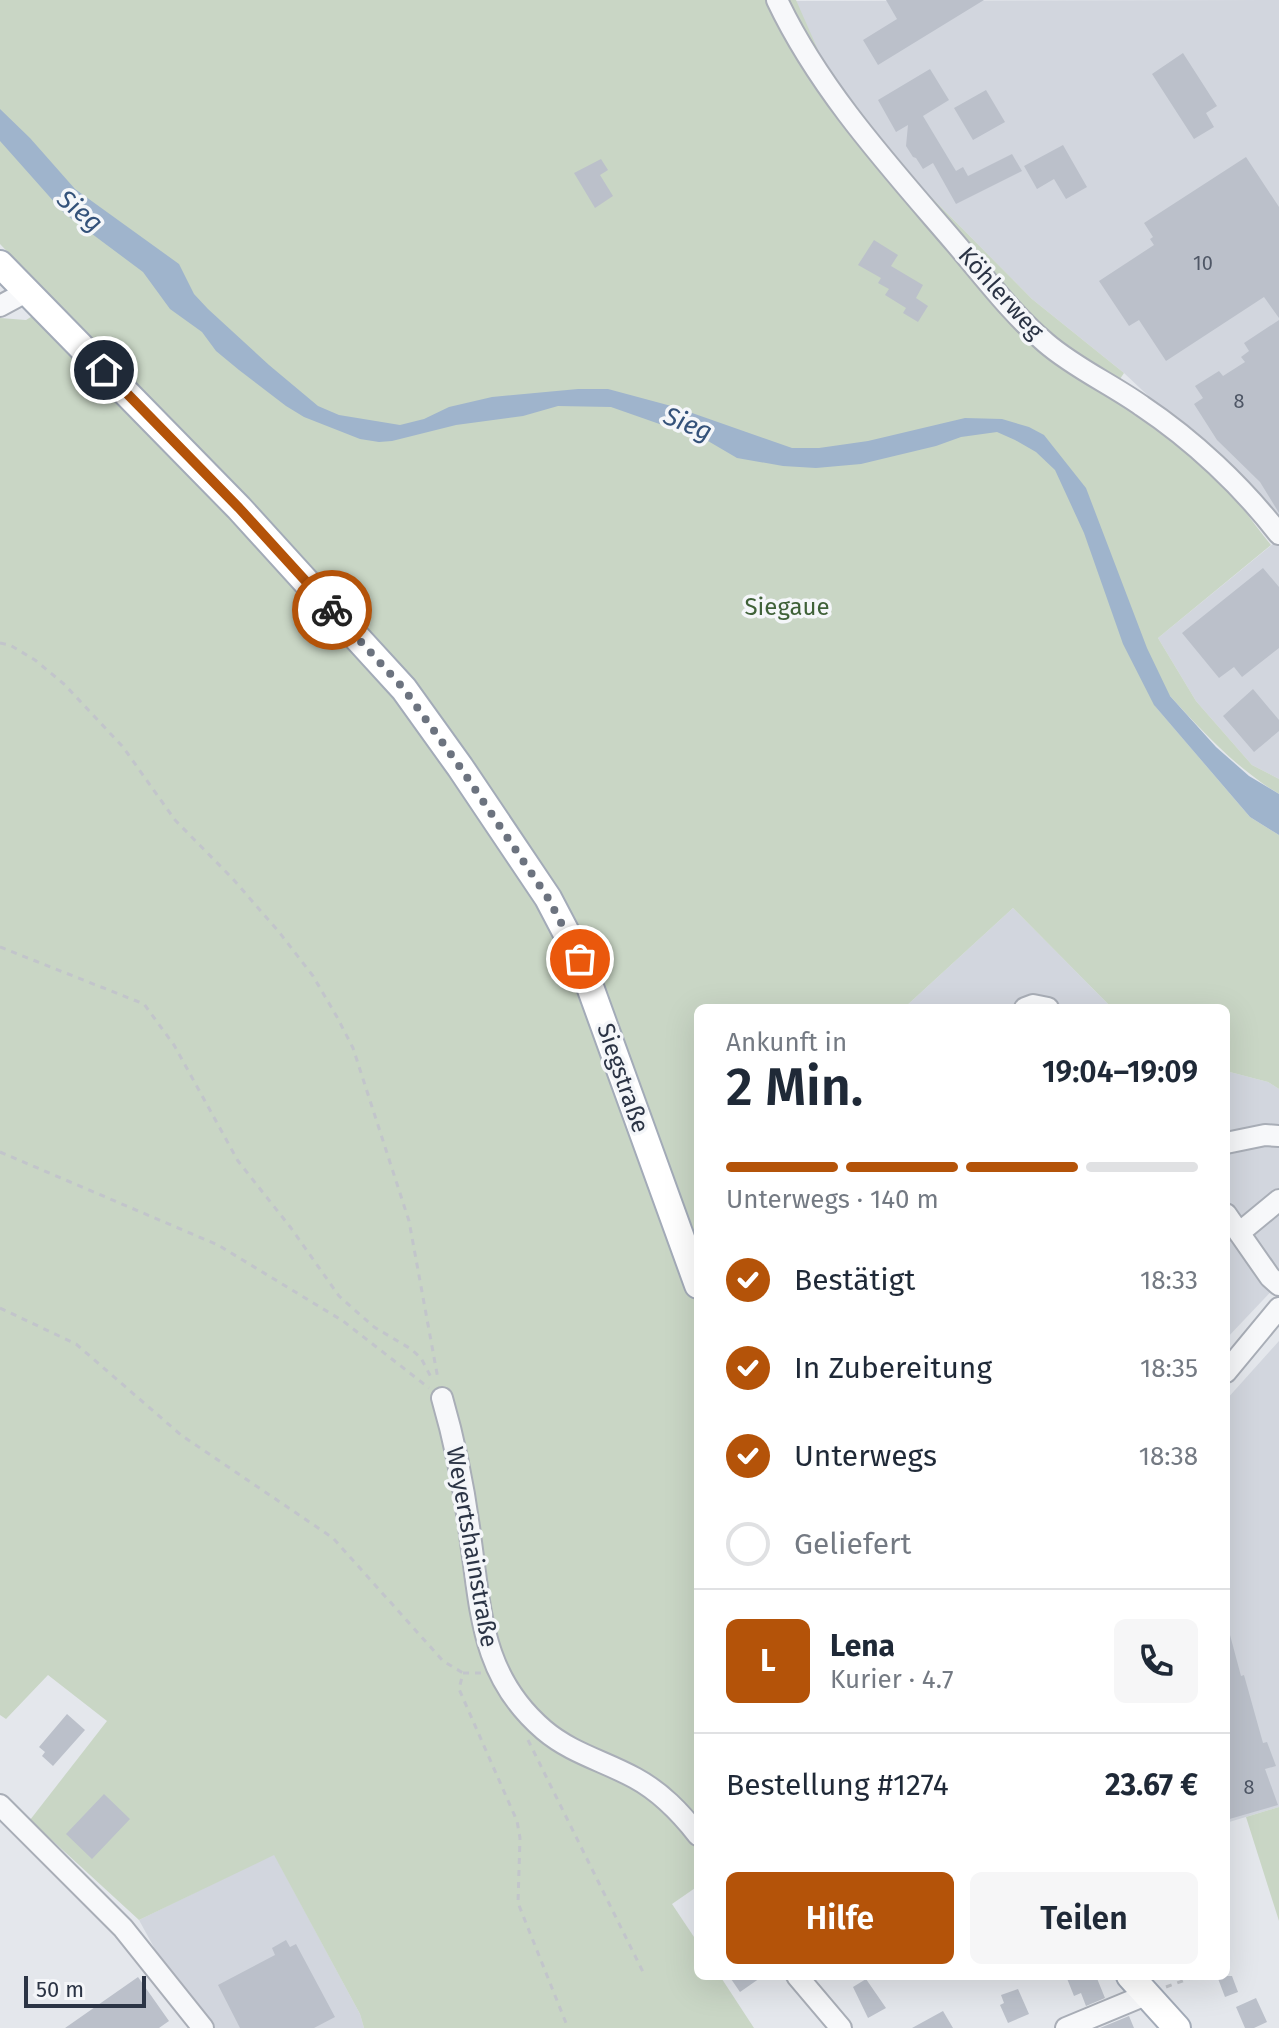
<!DOCTYPE html>
<html lang="de">
<meta charset="utf-8">
<style>
body{margin:0;font-family:"Fira Sans",sans-serif;background:#f6f6f7;color:#1f2937;height:100vh;display:flex;flex-direction:column;font-size:30px;white-space:nowrap}
*{box-sizing:border-box;margin:0}
p{font-size:26px;color:#747a83}
.icon{flex:none;width:44px;height:44px;fill:none;stroke:currentColor;stroke-width:2;stroke-linecap:round;stroke-linejoin:round}
.map{position:relative;flex:1;overflow:hidden}
.details{position:absolute;left:694px;top:1004px;width:536px;height:976px;display:flex;flex-direction:column;background:#fff;border-radius:12px;box-shadow:0 8px 32px #0002}
.details>*{flex:none}
.scale{position:absolute;left:24px;bottom:20px;width:122px;box-sizing:border-box;padding-left:8px;border:4px solid #2b3445;border-top:0;font-size:22px;line-height:28px;white-space:nowrap;color:#2b3445;-webkit-text-stroke:6px #f4f6f9;paint-order:stroke}
.pin{position:absolute;display:grid;place-items:center;width:68px;height:68px;color:#fff;margin:-34px;border:4px solid #fff;border-radius:50%;box-shadow:0 2px 8px #0007}
.courier{position:absolute;display:grid;place-items:center;width:80px;height:80px;margin:-40px;border:6px solid #b45309;border-radius:50%;background:#fff;color:#222;box-shadow:0 2px 10px #0007}
.headline em{font-style:normal;font-weight:600}
.headline div{display:flex;flex-direction:column-reverse}
.headline{display:flex;align-items:center;justify-content:space-between;height:136px;padding:0 32px}
h1{font-size:52px;font-weight:600;line-height:60px}
.bar{display:grid;grid-template-columns:repeat(4,1fr);gap:12px 8px;align-content:center;height:96px;padding:0 32px}
.bar i{height:10px;border-radius:6px;background:#e0e1e3}
.bar .current{background:#b45309}
.bar p{grid-column:span 4}
.line{display:flex;align-items:center;gap:20px;padding:0 32px;border-top:2px solid #e0e1e3}
.line div{flex:1}
.round{display:grid;place-items:center;flex:none;width:84px;height:84px;border-radius:12px;background:#f6f6f7}
ol{padding:0 32px;list-style:none}
li{display:flex;align-items:center;gap:24px;height:88px}
li p{margin-inline-start:auto}
li .icon{padding:8px;border-radius:50%;background:#b45309;color:#fff;stroke-width:4}
li:last-child{color:#747a83}
li i{width:44px;height:44px;border:4px solid #e0e1e3;border-radius:50%}
.action{display:flex;gap:16px;margin-top:auto;padding:16px 32px}
.action a{flex:1;height:92px;border-radius:12px;background:#b45309;color:#fff;font-size:32px;font-weight:600;line-height:92px;text-align:center}
.action a+a{background:#f6f6f7;color:#1f2937}
.map>svg:first-child{display:block}
.built{fill:#d2d6de}
.green{fill:#c9d6c5}
.water{fill:#9fb4cc}
.building{fill:#bbc0ca}
.lines{fill:none;stroke-linecap:round;stroke-linejoin:round}
.minor-casing{stroke:#a9aeb7;stroke-width:24}
.major-casing{stroke:#a3abb8;stroke-width:30}
.path{stroke:#c2c5cb;stroke-width:3;stroke-dasharray:6 6;stroke-linecap:butt}
.minor{stroke:#f7f8fa;stroke-width:20}
.major{stroke:#fff;stroke-width:26}
.done{stroke:#6c737f;stroke-width:8;stroke-dasharray:0 14.4}
.route{stroke:#b45309;stroke-width:10}
.labels{text-anchor:middle;dominant-baseline:central;stroke-width:7;stroke-linejoin:round;paint-order:stroke}
.number-label{font-size:20px;fill:#4f5766}
.street-label{font-size:24px;fill:#2b3445;stroke:#f4f6f9}
.park-label{font-size:24px;fill:#3f6138;stroke:#f4f6f9}
.water-label{font-size:26px;font-style:italic;fill:#34527a;stroke:#f4f6f9}
</style>
<div class="map">
<svg width="1279" height="2028" viewBox="0 0 1279 2028">
<rect width="100%" height="100%" fill="#e4e7ec"/>
<!-- built -->
<path class="built" d="M1279 0V523L1261 502 1124 373 1032 299 844 109 795 1Z
M1279 539V779L1252 765 1196 701 1158 638Z
M1013 908 1112 1008H904Z
M1226 1071 1268 1082 1279 1089V1283L1226 1339Z
M1279 1341V1807L1226 1823V1400Z
M274 1854 360 2014 364 2028H198L139 1920Z"/>
<!-- green -->
<path class="green" d="M0 0H796L844 109 1032 299 1124 373 1108 397C1150 424 1195 455 1229 492 1244 509 1257 528 1271 545L1158 638 1196 701 1252 765 1279 779V794C1236 768 1204 733 1170 696L1155 706 1250 817 1279 835V1089L1268 1082 1226 1071V1008H1112L1013 908 904 1008H698V1886L672 1904 698 1943V1976H720L754 2028H364L360 2014 274 1855 139 1920 30 1820 107 1721 48 1675 6 1719 0 1715V318L26 320 55 302 0 244Z
M1279 1807V1921L1246 1817Z"/>
<!-- water -->
<path class="water" d="M0 109 30 138 75 189 179 264 194 294 208 309 269 365 318 406 339 415 400 425 424 419 449 407 492 397 578 389H608L675 407 792 448H819L868 441 965 418 1002 419 1029 427 1044 435 1086 488 1147 648 1170 696 1216 747 1249 776 1279 794V835L1250 817 1154 705 1123 644 1084 533 1055 470 1036 452 1015 440 997 432 961 437 936 446 861 464 816 468 783 466 737 458 708 441 611 407 558 406 523 416 456 425 392 441 379 442 360 439 304 417 286 406 239 370 216 351 202 332 170 309 143 272 64 213 0 141Z"/>
<!-- building -->
<path class="building" d="M886 0H984L878 65 863 40 897 19Z
M1183 53 1217 106 1206 113 1214 127 1194 139 1152 74Z
M930 69 949 100 923 116 956 171 963 167 968 176 1012 154 1022 171 956 204 933 163 923 169 916 158 913 157 906 146 908 125 896 132 878 100Z
M986 90 1005 122 973 140 954 108Z
M1063 145 1087 187 1066 199 1054 179 1037 189 1024 166Z
M1246 157 1279 207V318L1264 297 1166 361 1139 320 1129 326 1099 281 1154 245 1150 239 1153 237 1144 223Z
M601 159 608 170 600 175 613 196 595 208 574 173Z
M874 240 898 255 891 266 923 285 916 298 928 306 918 322 903 313 906 308 885 295 889 289 878 283 881 278 858 265Z
M1279 320V513L1260 482 1217 440 1194 404 1203 398 1195 386 1219 371 1223 376 1245 362 1241 357 1249 351 1244 343Z
M1263 568 1279 587V648L1242 677 1234 667 1219 678 1182 633Z
M1253 689 1279 720V731L1254 752 1223 716Z
M1230 1635 1241 1676 1244 1675 1263 1743 1267 1742 1276 1766 1265 1769 1278 1805 1226 1820V1636Z
M67 1714 85 1730 53 1766 42 1756 45 1752 39 1747Z
M104 1794 130 1819 92 1859 66 1834Z
M286 1940 290 1947 296 1944 335 2017 314 2028H240L218 1985 275 1955 272 1948Z
M729 1976H763L740 1992Z
M1066 1976H1096L1105 1998 1086 2006 1081 1993 1074 1996Z
M1217 1976H1232L1238 1992 1225 1997Z
M138 1977 169 2021 159 2028H65Z
M866 1979 886 2008 868 2018 853 1987Z
M1018 1989 1029 2014 1008 2023 1000 2005 1004 2003 1001 1995Z
M1256 1998 1267 2022 1254 2028H1245L1236 2007Z
M943 2011 953 2028H912Z
M1129 2016 1134 2028H1100Z"/>
<g class="lines">
<defs>
<path id="minor" d="M777 0C820 91 891 168 956 244 985 278 1012 314 1046 343 1075 368 1111 384 1142 406 1193 440 1242 486 1279 534
M0 306 26 292
M1025 1008 1033 1005 1048 1008
M1226 1143 1265 1135 1279 1136
M1226 1214 1270 1277 1279 1285
M1239 1233 1279 1200
M1226 1372 1279 1308
M442 1398C456 1446 465 1493 471 1542 481 1615 483 1678 544 1730 571 1753 604 1761 635 1778 661 1792 680 1812 698 1835
M0 1805 123 1928 203 2028
M797 1976 841 2028
M1066 2028 1148 1994"/>
<path id="major" d="M0 264 239 508 350 630 404 689 460 767 548 898 580 959 698 1285
M1130 1976 1177 2028"/>
</defs>
<!-- minor casing -->
<use href="#minor" class="minor-casing"/>
<!-- major casing -->
<use href="#major" class="major-casing"/>
<!-- path -->
<path class="path" d="M0 643 10 645 35 660 64 684 123 747 175 820 233 879 279 932 313 976 337 1017 353 1048 409 1221 438 1379
M0 947 144 1004 174 1045 238 1161 291 1228 339 1296 374 1327 411 1349 421 1358 433 1381
M0 1152 218 1245 343 1321 429 1388
M0 1308 76 1344 181 1435 333 1538 443 1661 463 1673
M481 1673H463L459 1689 517 1821 520 1838 518 1903 568 2028
M528 1740 645 1976
M1166 1987 1196 1976"/>
<!-- minor -->
<use href="#minor" class="minor"/>
<!-- major -->
<use href="#major" class="major"/>
</g>
<g class="lines">
<!-- done -->
<path class="done" d="M332 610 404 689 460 767 548 898 580 959"/>
<!-- route -->
<path class="route" d="M104 370 239 508 332 610"/>
</g>
<g class="labels">
<!-- number labels -->
<g class="number-label">
<text x="1203" y="263">10</text>
<text x="1239" y="401">8</text>
<text x="1249" y="1787">8</text>
</g>
<!-- street labels -->
<g class="street-label">
<text transform="translate(1001 293) rotate(48)">Köhlerweg</text>
<text transform="translate(623 1078) rotate(71)">Siegstraße</text>
<text transform="translate(472 1547) rotate(80)">Weyertshainstraße</text>
</g>
<!-- park labels -->
<g class="park-label">
<text x="787" y="607">Siegaue</text>
</g>
<!-- water labels -->
<g class="water-label">
<text transform="translate(80 211) rotate(39)">Sieg</text>
<text transform="translate(688 424) rotate(22)">Sieg</text>
</g>
</g>
</svg>
<div class="scale">50 m</div>
<div class="pin" style="left:580px;top:959px;background:#ea580c"><svg class="icon" aria-label="bag" viewBox="0 0 24 24"><path d="M5 8h14l-1 12H6zM9 8a3 3 0 0 1 6 0"/></svg></div>
<div class="pin" style="left:104px;top:370px;background:#1f2937"><svg class="icon" aria-label="home" viewBox="0 0 24 24"><path d="M3 11l9-7 9 7M6 9v11h12V9"/></svg></div>
<div class="courier" style="left:332px;top:610px"><svg class="icon" aria-label="bike" viewBox="0 0 24 24"><circle cx="6" cy="16" r="4"/><circle cx="18" cy="16" r="4"/><path d="M6 16l4-8h5l3 8M10 8l3 8H6M13 5h3"/></svg></div>
<section class="details">
<div class="headline"><div><h1>2 Min.</h1><p>Ankunft in</p></div><em>19:04–19:09</em></div>
<div class="bar"><i class="current"></i><i class="current"></i><i class="current"></i><i></i><p>Unterwegs · 140 m</p></div>
<ol>
<li><svg class="icon" aria-label="check" viewBox="0 0 24 24"><path d="M5 12l5 5 9-10"/></svg>Bestätigt<p>18:33</p></li>
<li><svg class="icon" aria-label="check" viewBox="0 0 24 24"><path d="M5 12l5 5 9-10"/></svg>In Zubereitung<p>18:35</p></li>
<li><svg class="icon" aria-label="check" viewBox="0 0 24 24"><path d="M5 12l5 5 9-10"/></svg>Unterwegs<p>18:38</p></li>
<li><i></i>Geliefert</li>
</ol>
<div class="line" style="height:144px"><b class="round" style="background:#b45309;color:#fff">L</b><div><b>Lena</b><p>Kurier · 4.7</p></div><a class="round"><svg class="icon" aria-label="phone" viewBox="0 0 24 24"><path d="M5 4h4l2 5-3 2q2 4 5 5l2-3 5 2v4C11 20 4 13 5 4z"/></svg></a></div>
<div class="line" style="height:104px"><div>Bestellung #1274</div><b>23.67 €</b></div>
<div class="action"><a>Hilfe</a><a>Teilen</a></div>
</section>
</div>
